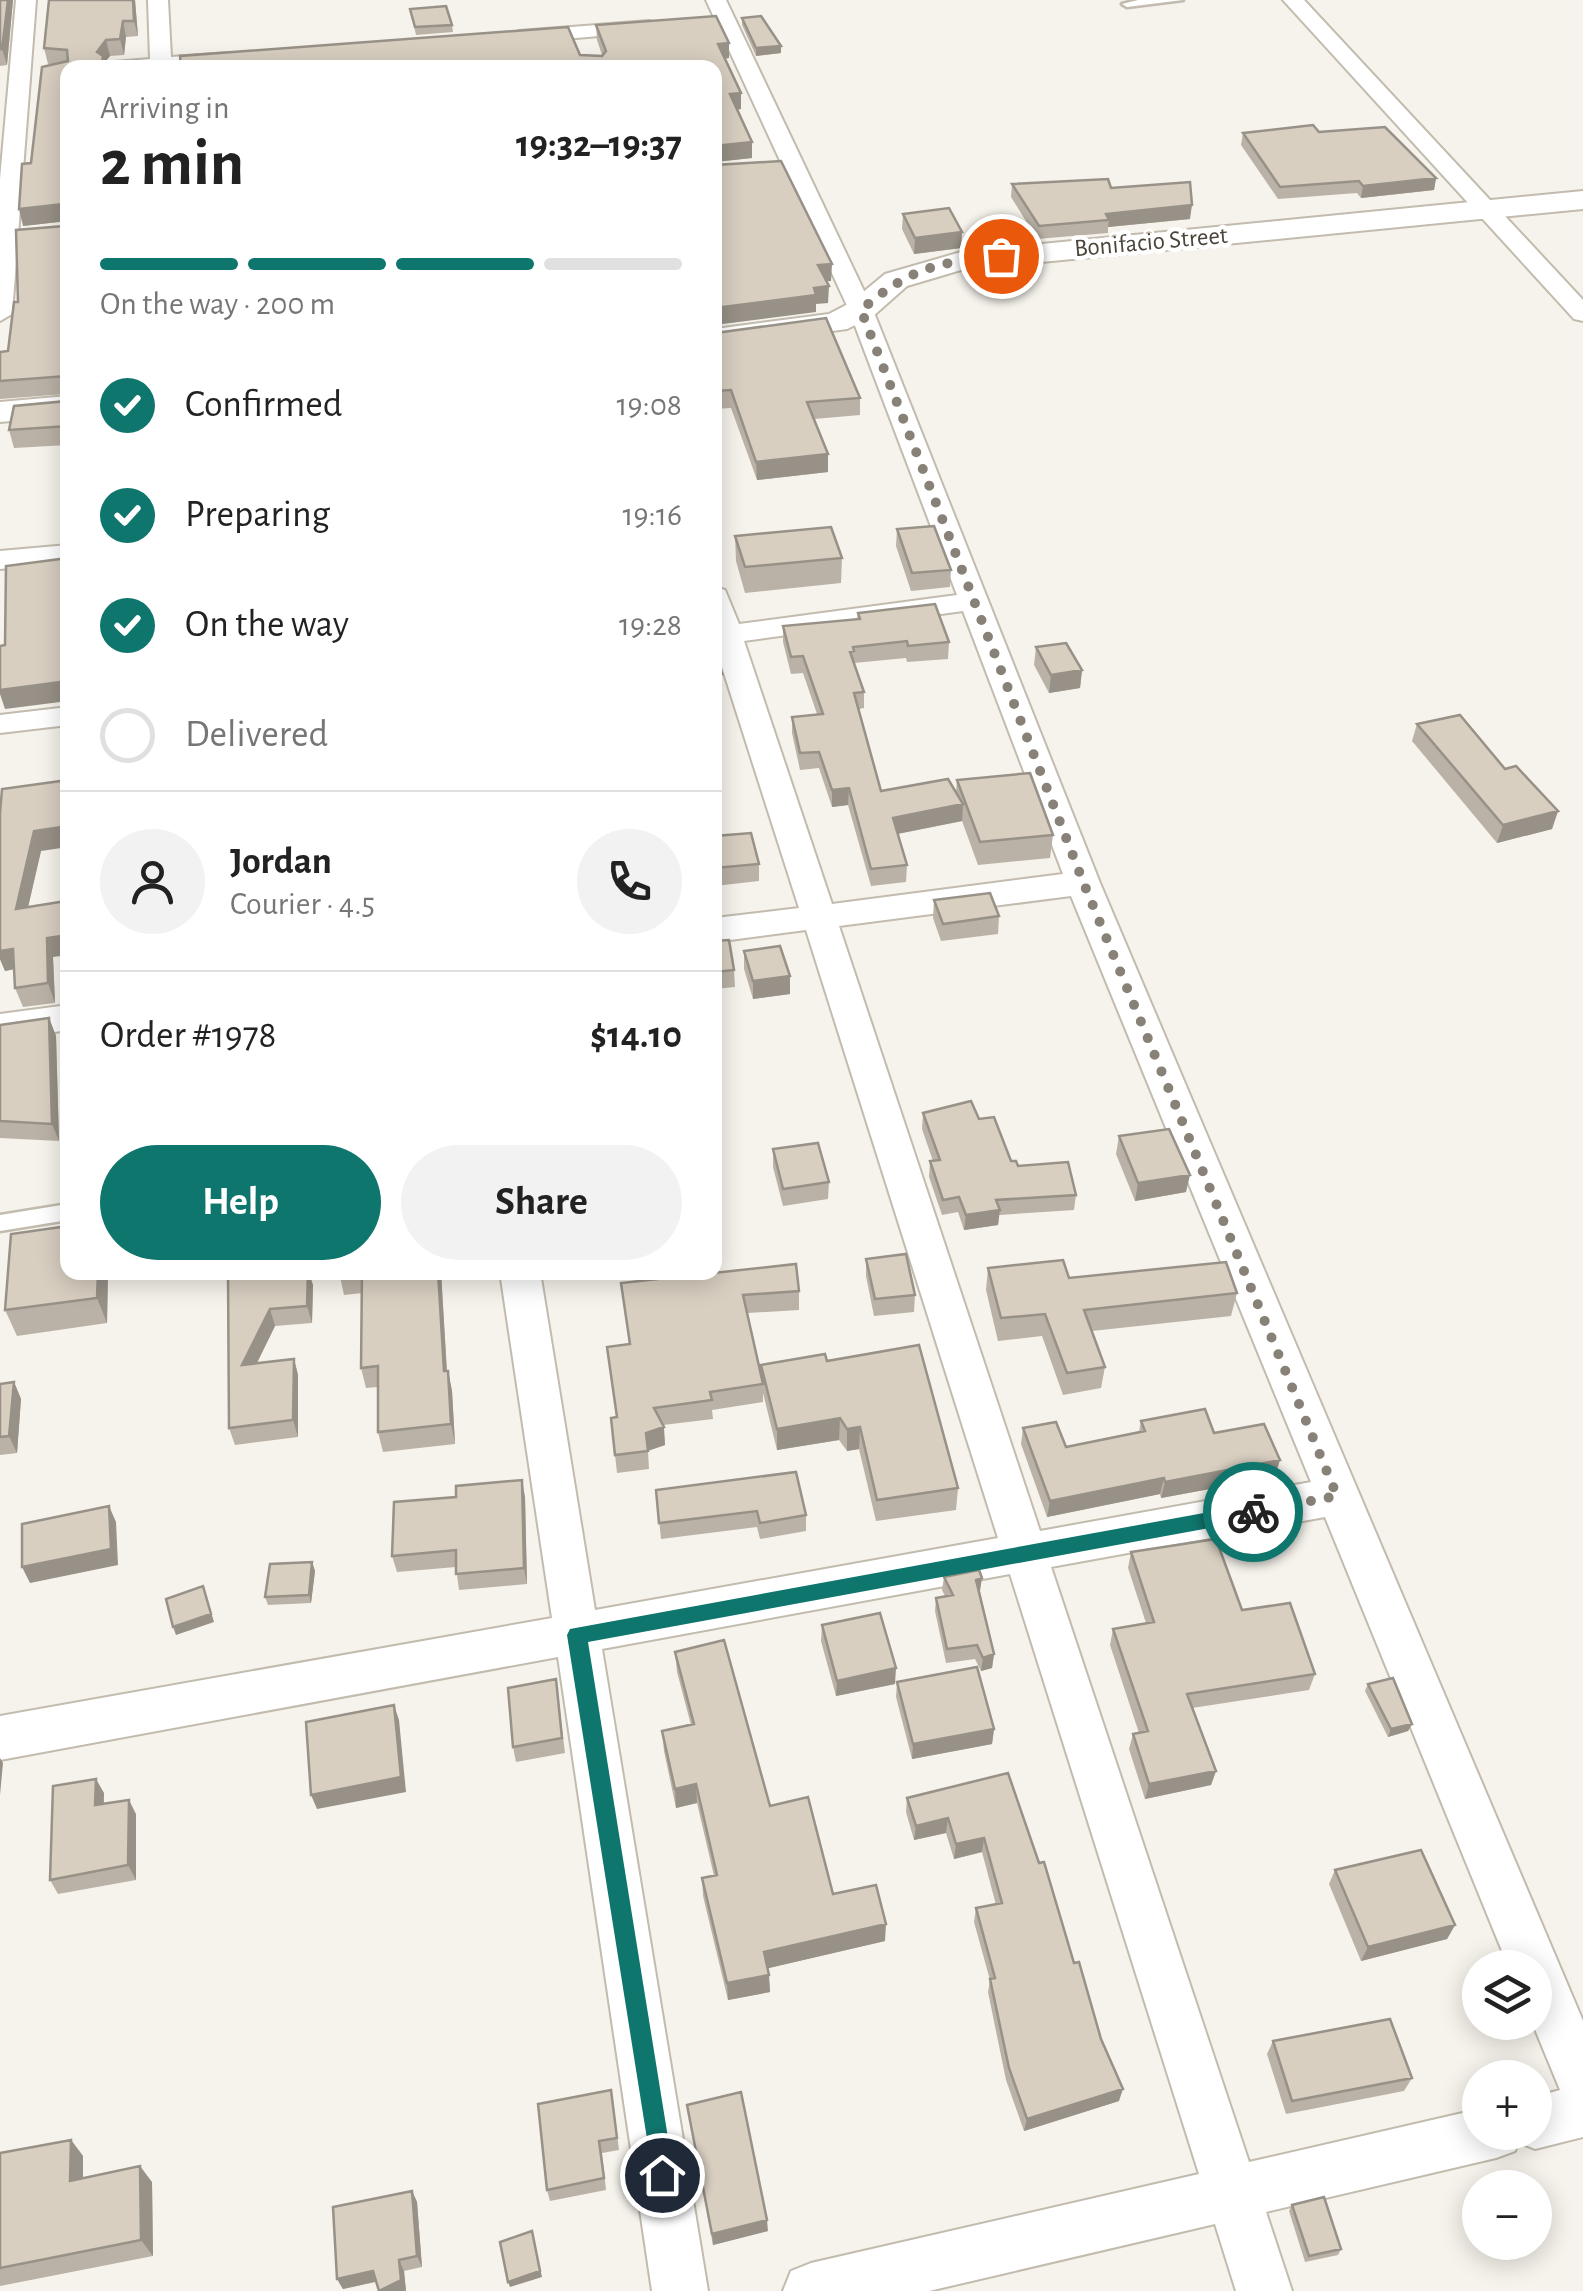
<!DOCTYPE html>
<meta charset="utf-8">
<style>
body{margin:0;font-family:"Alegreya Sans",sans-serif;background:#f2f2f2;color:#222;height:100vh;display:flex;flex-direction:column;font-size:38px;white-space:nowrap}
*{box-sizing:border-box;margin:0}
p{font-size:32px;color:#767676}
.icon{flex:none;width:55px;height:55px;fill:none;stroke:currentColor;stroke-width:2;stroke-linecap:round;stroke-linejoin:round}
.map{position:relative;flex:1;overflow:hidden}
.details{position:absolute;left:60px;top:60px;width:662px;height:1220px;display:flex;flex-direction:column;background:#fff;border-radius:20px;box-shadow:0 5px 25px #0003}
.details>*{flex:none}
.fabs{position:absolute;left:1462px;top:1950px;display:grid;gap:20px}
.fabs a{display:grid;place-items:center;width:90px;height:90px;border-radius:50%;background:#fff;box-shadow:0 5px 25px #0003;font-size:50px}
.pin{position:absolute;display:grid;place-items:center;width:85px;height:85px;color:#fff;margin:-42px;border:5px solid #fff;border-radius:50%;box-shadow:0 2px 10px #0007}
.courier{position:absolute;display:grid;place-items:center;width:100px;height:100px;margin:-50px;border:8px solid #0f766e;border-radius:50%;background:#fff;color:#222;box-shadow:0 2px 12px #0007}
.overview em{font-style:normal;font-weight:700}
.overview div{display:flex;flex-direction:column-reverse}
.overview{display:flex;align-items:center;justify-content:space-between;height:170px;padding:0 40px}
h1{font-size:65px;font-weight:700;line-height:75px}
.bar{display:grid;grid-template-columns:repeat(4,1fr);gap:15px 10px;align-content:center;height:120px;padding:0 40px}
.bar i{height:12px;border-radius:8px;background:#e0e0e0}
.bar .active{background:#0f766e}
.bar p{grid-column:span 4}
.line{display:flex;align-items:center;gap:25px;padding:0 40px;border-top:2px solid #e0e0e0}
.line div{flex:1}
.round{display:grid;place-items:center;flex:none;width:105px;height:105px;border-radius:52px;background:#f2f2f2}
ol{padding:0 40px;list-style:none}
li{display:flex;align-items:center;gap:30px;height:110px}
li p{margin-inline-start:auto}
li .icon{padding:10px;border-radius:50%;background:#0f766e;color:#fff;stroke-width:4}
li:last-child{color:#767676}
li i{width:55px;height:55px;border:5px solid #e0e0e0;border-radius:50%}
.primary-button{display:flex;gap:20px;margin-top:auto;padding:20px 40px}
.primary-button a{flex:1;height:115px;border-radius:60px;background:#0f766e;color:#fff;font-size:40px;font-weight:700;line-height:115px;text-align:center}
.primary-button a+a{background:#f2f2f2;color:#222}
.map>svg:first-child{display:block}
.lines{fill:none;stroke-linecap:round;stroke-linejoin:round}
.service-casing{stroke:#c2bbae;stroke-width:5}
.minor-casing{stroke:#c2bbae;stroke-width:4}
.tertiary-casing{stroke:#c2bbae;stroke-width:4}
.service{fill:#fff;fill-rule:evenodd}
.minor{fill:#fff;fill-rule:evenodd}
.tertiary{fill:#fff;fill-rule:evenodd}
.wall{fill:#bab2a6}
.shaded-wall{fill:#979187}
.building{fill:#d8cfc1;stroke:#979187;stroke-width:2.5}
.route{fill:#0f766e}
.done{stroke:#878178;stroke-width:10;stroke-dasharray:0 18}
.labels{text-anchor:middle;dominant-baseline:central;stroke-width:9;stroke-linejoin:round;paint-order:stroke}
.far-street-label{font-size:25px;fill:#4b4439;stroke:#fff}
</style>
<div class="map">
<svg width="1583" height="2291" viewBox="0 0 1583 2291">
<rect width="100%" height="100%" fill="#f6f3ec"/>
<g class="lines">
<defs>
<path id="service" d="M1138 0H1183L1127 7 1122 4Z
M68 1204V1220L0 1231V1215Z"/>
<path id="minor" d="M16 0H36L12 314 0 321V179Z
M148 0H168L171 57 230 53 240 59C221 76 133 68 104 68L114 62 150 59Z
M706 0H726L873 310 1100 883 1583 2021V2137L1535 2149 1518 2142 1515 2151 1496 2158 1266 2212 1292 2291H1236L1215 2224 929 2291H783L791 2271 811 2263 1199 2174 1010 1574 602 1649 708 2291H652L558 1657 0 1760V1716L552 1618 500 1272H540L595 1610 998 1538 806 930 715 942V918L799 908 715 645V587L725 590 739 624 957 595 849 310ZM963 611 1063 874 832 904 744 641ZM1071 896 1311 1482 1040 1531 839 926ZM1325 1517 1509 1968H1535V2022H1532L1560 2090 1535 2097V2132H1480V2109L1249 2162 1051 1567Z
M1283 0H1304L1583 300V321L1574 319Z
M649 21 656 23V31L519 43 509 37 519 31Z
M68 545V562L0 569V551Z
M68 707V725L0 733V715Z
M68 1005V1030L0 1040V1014Z"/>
<path id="tertiary" d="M1583 191V209L961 270 907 286 872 317 847 329 715 347V329L829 314 850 303 885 274 961 252Z
M68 396V416L0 422V402Z"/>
</defs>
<!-- service casing -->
<use href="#service" class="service-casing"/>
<!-- minor casing -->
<use href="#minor" class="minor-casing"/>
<!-- tertiary casing -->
<use href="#tertiary" class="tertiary-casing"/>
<!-- service -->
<use href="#service" class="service"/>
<!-- minor -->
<use href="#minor" class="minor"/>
<!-- tertiary -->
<use href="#tertiary" class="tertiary"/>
</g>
<!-- wall -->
<path class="wall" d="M0 0H13L7 65 0 66Z
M49 0H135L138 36 126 37 124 55 110 56 105 62 68 68V445L14 448 9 430 66 401V394L0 399V352L8 351 18 302 67 221 23 226 31 163 52 64H48L44 48Z
M410 9 452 25 453 32 416 35Z
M742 18 781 46V53L756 56 742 25Z
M596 25 729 43V58L725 59 741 109 737 110 752 142V158L715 162V68L580 55H602L597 40Z
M1319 132 1436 178 1434 190 1361 198 1357 193 1278 199 1241 145 1243 133Z
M1012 184 1190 219 1108 227V233L1037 239 1011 197Z
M903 214 961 248 914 254 902 229Z
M715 333 860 398V415L814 419 828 472 757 480 731 408 715 409Z
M897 529 951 570 950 587 911 591 896 546Z
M735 536 842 558 841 583 745 593 736 561Z
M858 613 949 642 948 659 907 662 906 658 854 663 864 692V708L859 709 881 791 956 792 957 780 1053 835 1050 858 978 865 962 821 897 834 907 865 906 882 871 886 848 805 832 807 819 768 800 770 792 733V717L817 714 803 673 791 674 783 642V626L857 619Z
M1036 647 1082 670 1080 688 1049 693 1034 665Z
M1417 724 1505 769 1558 811 1552 829 1497 843 1412 741Z
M0 813 41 851 28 907 66 901 68 905 53 957 55 1003 23 1007 15 988 14 969 5 971 0 959Z
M715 836 759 864V881L715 886Z
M934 900 999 916 998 934 941 941 933 918Z
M715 941 734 970 735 987 715 989Z
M744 951 790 994 753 999 744 969Z
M49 1018 56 1036 59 1141 0 1138V1025Z
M923 1113 979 1119 1011 1161 1018 1166 1076 1195 1074 1210 999 1215 998 1225 964 1230 958 1212 942 1215 929 1177 930 1161H933L922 1129Z
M1119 1136 1186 1192 1135 1201 1116 1154Z
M773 1149 829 1182 828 1199 783 1206 773 1167Z
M866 1259 915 1295 914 1312 874 1316 866 1276Z
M988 1268 1069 1278 1237 1293 1231 1316 1092 1331 1105 1367 1101 1388 1063 1395 1042 1336 998 1341 986 1290Z
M108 1272 107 1323 17 1336 5 1310Z
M228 1272H309L313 1285 312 1323 275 1326 257 1363 294 1359 298 1375V1437L235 1445 229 1428Z
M339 1272H441L447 1371H448L452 1391 455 1444 383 1452 378 1432V1387L366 1388 361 1368 362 1293 344 1295Z
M621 1283 799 1291V1310L747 1313 761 1377V1365L827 1361 958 1488 956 1510 876 1521 859 1449 847 1451 839 1440 777 1450 763 1393V1402L712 1410 713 1419 663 1425 665 1445 648 1451 649 1469 617 1473 611 1418 616 1417 629 1344Z
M14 1382 21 1399 17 1453 0 1455V1384Z
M1141 1421 1214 1433 1275 1477 1161 1498 1160 1494 1047 1517 1021 1444 1023 1428 1066 1447 1139 1432Z
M656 1490 806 1515V1531L760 1539 757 1527 661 1539Z
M525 1497 527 1584 459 1590 456 1567 397 1572 392 1556Z
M1131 1552 1242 1610 1315 1674 1309 1690 1192 1708 1216 1771 1211 1785 1145 1799 1129 1749 1133 1734 1139 1733 1110 1645 1113 1629 1146 1623 1128 1568Z
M312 1562 315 1571 311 1603 268 1605 265 1597Z
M944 1577 980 1591 994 1654 992 1668 981 1671 975 1659 946 1663 935 1611 936 1598 945 1596 942 1590Z
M822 1625 895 1684 836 1696 821 1641Z
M675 1652 770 1806 833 1894 885 1941 768 1968 770 1992 728 2000 703 1896 702 1878 714 1876 697 1803 676 1808 664 1751 662 1731 691 1725 677 1672Z
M556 1679 565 1753 516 1762 513 1747Z
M897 1682 994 1729 992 1744 912 1759 896 1697Z
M1368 1684 1412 1724 1408 1731 1388 1737 1365 1691Z
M1008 1773 1074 1963 1119 2101 1024 2131 1006 2080 988 1992 990 1980 974 1922 976 1908 996 1905 982 1852 954 1859 946 1833 914 1840 906 1812 907 1798Z
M104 1793V1804L136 1814V1880L58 1894 50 1880Z
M1335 1870 1455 1925 1447 1939 1361 1961 1329 1884Z
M1273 2041 1412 2078 1404 2091 1286 2114 1267 2054Z
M613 2103 619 2150 602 2153 606 2190 550 2201 547 2190Z
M687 2105 768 2231 713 2245Z
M71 2140 83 2156V2178L152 2182 153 2256 0 2286V2153Z
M412 2191 417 2202 422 2267 404 2271 406 2291H379L376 2282 343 2289 337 2279Z
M1292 2205 1341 2249 1338 2255 1305 2262 1289 2211Z"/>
<!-- shaded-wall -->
<path class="shaded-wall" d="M8 0H13L7 65 2 49Z
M133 0H135L138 36 134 21Z
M123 21 126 37 124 55 120 39Z
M106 40 110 56 105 62 106 68H101L97 52Z
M729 43V58L718 59V44Z
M781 46V53L756 56V48Z
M741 93V109L731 110 730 94Z
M752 142V158L715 162V146Z
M1436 178 1434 190 1361 198 1363 186Z
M63 204 68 221 23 226 19 209Z
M1192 205 1190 219 1108 227 1109 220 1106 214Z
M962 232 961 248 914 254 915 238Z
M832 264 831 281 818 282V265Z
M829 286 828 303 816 304V312L715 325V308Z
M828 454V472L757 480 756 462Z
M1082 670 1080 688 1049 693 1051 675Z
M722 674V692L715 693V675Z
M68 681V701L5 709 0 694V690Z
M849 788 848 805 832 807V790Z
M963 804 962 821 892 835 893 818Z
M1558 811 1552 829 1497 843 1503 825Z
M68 826V847L41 851 23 929 16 909 34 831Z
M68 935V955L53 957 55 1003 48 983 47 938Z
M13 949 20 968 5 971 0 959V951Z
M790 976V994L753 999V981Z
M49 1018 56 1036 59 1141 52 1124Z
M1190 1175 1186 1192 1135 1201 1138 1183Z
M1000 1210 998 1225 964 1230 966 1215Z
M98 1272H108L107 1323 97 1298Z
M308 1272 313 1285 312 1323 307 1306Z
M438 1272H441L448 1392 444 1371Z
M270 1309 275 1326 248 1381 242 1365Z
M294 1359 298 1375V1437L293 1420Z
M448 1371 452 1391 455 1444 451 1424Z
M14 1382 21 1399 17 1453 9 1436Z
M840 1418 839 1440 777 1450V1429Z
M664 1427 665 1445 647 1451 646 1433Z
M860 1427 859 1449 847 1451V1429Z
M1280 1460 1275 1477 1161 1498 1165 1482Z
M1164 1478 1160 1494 1047 1517 1050 1501Z
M522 1480 525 1497 527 1584 524 1568Z
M109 1506 116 1522 118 1565 30 1583 22 1567Z
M312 1562 315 1571 311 1603 309 1595Z
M982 1578 980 1591 975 1593 976 1580Z
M203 1586 214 1622 176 1635 173 1627Z
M994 1654 992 1668 981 1671 983 1658Z
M896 1668 895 1684 836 1696 837 1681Z
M394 1705 399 1720 406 1792 317 1809 311 1795Z
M1412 1724 1408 1731 1388 1737 1391 1729Z
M994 1729 992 1744 912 1759 913 1744Z
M0 1758 3 1763 0 1795Z
M1216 1771 1211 1785 1145 1799 1149 1784Z
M96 1779 104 1793 103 1820 95 1805Z
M696 1784 697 1803 676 1808 675 1789Z
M129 1800 136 1814V1880L128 1865Z
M948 1818 946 1833 914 1840 916 1826Z
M984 1838 982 1852 954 1859 956 1844Z
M886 1924 885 1941 765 1969 764 1952Z
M1455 1925 1447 1939 1361 1961 1368 1947Z
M769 1975 770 1992 728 2000 727 1983Z
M1123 2089 1119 2101 1024 2131 1027 2119Z
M71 2140 83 2156V2197L70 2181Z
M140 2166 152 2182 153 2256 141 2240Z
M412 2191 417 2202 422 2267 417 2256Z
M767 2220 768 2231 713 2245 712 2234Z
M532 2231 542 2277 510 2287 508 2282Z
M399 2260 404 2271 406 2291H379Z
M373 2271 378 2281 343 2289 337 2279Z"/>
<!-- building -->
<path class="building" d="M0 0H8L2 49H0Z
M49 0H133L134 21H123L120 39 106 40 97 52 103 56 101 68H68V208L63 204 19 209 22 164 31 163 42 67 68 61 67 50 44 48Z
M446 6 452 25 415 27 410 9Z
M716 16 729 43 718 44 741 93 730 94 752 142 715 146V68H181L180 56 568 27 580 55 602 56 606 51 596 25Z
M761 16 781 46 756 48 742 18Z
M1313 125 1319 132 1385 127 1436 178 1363 186 1359 181 1280 187 1243 133Z
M781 161 832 264 818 265 829 286 814 288 816 295 715 308V165Z
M1108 179 1111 188 1190 182 1192 205 1106 214 1109 220 1039 226 1012 184Z
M949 208 962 232 915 238 903 214Z
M68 215V426L9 430 14 406 66 401V376L0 381V352L8 351 14 302H18L16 230 64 226 67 222Z
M826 318 860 398 807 402 828 454 756 462 731 390 715 391V333Z
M934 526 951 570 912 573 897 529Z
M831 527 842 558 745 567 735 536Z
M68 558V681L0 690V646L5 645 6 566Z
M935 604 949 642 908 646 907 641 853 647 854 651 850 652 864 692 854 693 881 791 948 779 963 804 893 818 907 865 871 869 849 788 832 790 819 752 800 753 792 717 823 714 803 656 791 657 783 626 860 619 858 613Z
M1066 643 1082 670 1051 675 1036 647Z
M715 652 722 674 715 675Z
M1460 715 1505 769 1516 766 1558 811 1503 825 1417 724Z
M1030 773 1053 835 980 842 957 780Z
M68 780V826L34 831 16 909 66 901V905H68V935L47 938 48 983 15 988 13 949 0 951V813L2 789Z
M751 833 759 864 715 868V836Z
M990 893 999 916 943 924 934 900Z
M729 940 734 970 715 972V941Z
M780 946 790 976 753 981 744 951Z
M49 1018 52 1124 0 1121V1025Z
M971 1101 979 1119 994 1117 1011 1161H1016L1018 1166 1068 1162 1076 1195 996 1200 1000 1210 966 1215 959 1197 943 1200 930 1161 940 1160 923 1113Z
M1169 1129 1190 1175 1138 1183 1119 1136Z
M818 1143 829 1182 783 1189 773 1149Z
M68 1226V1272H98L97 1298 5 1310 11 1234Z
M906 1254 915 1295 875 1299 866 1259Z
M1063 1260 1069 1278 1226 1262 1237 1293 1084 1310 1105 1367 1067 1373 1045 1314 1001 1318 988 1268Z
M796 1264 799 1291 743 1295 763 1384 710 1392 712 1400 654 1408 664 1427 646 1433 648 1451 615 1455 611 1418 617 1417 607 1347 630 1344 621 1283Z
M228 1272H308L307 1306 270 1309 242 1365 294 1359 293 1420 229 1428Z
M362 1272H438L444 1371H448L451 1424 378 1432V1366L361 1368Z
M919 1345 958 1488 877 1500 860 1427 847 1429 840 1418 777 1429 761 1365 825 1354 827 1361Z
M14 1382 9 1436 0 1437V1384Z
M1205 1409 1214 1433 1264 1424 1280 1460 1165 1482 1164 1478 1050 1501 1023 1428 1056 1422 1066 1447 1145 1431 1141 1421Z
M796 1472 806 1515 760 1523 757 1511 659 1523 656 1490Z
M522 1480 524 1568 456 1574V1550L392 1556 394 1502 456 1497V1486Z
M109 1506 111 1549 22 1567V1524Z
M1216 1539 1242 1610 1290 1603 1315 1674 1187 1694 1216 1771 1149 1784 1133 1734 1148 1731 1113 1629 1154 1622 1131 1552Z
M312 1562 309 1595 265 1597 270 1564Z
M979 1570 982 1578 976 1580 994 1654 983 1658 977 1645 947 1649 936 1598 953 1595 944 1577Z
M203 1586 211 1614 173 1627 166 1599Z
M880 1613 896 1668 837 1681 822 1625Z
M724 1640 770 1806 808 1797 833 1894 876 1885 886 1924 764 1952 769 1975 727 1983 702 1878 717 1875 696 1784 675 1789 662 1731 694 1724 675 1652Z
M977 1667 994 1729 913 1744 897 1682Z
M1393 1678 1412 1724 1391 1729 1368 1684Z
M556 1679 562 1738 513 1747 508 1688Z
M394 1705 401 1777 311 1795 306 1722Z
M1008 1773 1039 1863 1044 1862 1074 1963 1079 1962 1101 2039 1123 2089 1027 2119 1009 2068 990 1979 995 1978 976 1908 1002 1903 984 1838 956 1844 948 1818 916 1826 907 1798Z
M96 1779 95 1805 129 1800 128 1865 50 1880 53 1786Z
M1421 1850 1455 1925 1368 1947 1335 1870Z
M1390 2019 1412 2078 1292 2101 1273 2041Z
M611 2090 617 2138 599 2141 604 2178 547 2190 538 2104Z
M741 2092 767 2220 712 2234 687 2105Z
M71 2140 70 2181 140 2166 141 2240 0 2268V2153Z
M412 2191 417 2256 399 2260 401 2280 379 2291 373 2271 337 2279 333 2207Z
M1324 2197 1341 2249 1309 2256 1292 2205Z
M532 2231 540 2271 508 2282 500 2242Z"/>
<!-- route -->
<path class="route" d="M1253 1504 1263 1512 1253 1520 588 1642 674 2175 670 2183 662 2187 654 2183 567 1635 570 1629Z"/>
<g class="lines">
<!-- done -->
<path class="done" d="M1001 256C938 262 910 268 861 310L1084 884 1337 1496 1253 1512"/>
</g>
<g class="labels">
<!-- far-street labels -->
<g class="far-street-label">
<text transform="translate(1151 242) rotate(-5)">Bonifacio Street</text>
</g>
</g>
</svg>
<div class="fabs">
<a><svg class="icon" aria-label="layers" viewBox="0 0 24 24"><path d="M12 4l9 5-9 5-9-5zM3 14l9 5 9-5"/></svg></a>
<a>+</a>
<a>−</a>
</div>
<div class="pin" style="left:1001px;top:256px;background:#ea580c"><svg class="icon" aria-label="bag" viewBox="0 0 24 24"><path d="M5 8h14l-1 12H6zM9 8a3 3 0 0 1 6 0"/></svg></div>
<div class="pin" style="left:662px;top:2175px;background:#1f2937"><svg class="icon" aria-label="home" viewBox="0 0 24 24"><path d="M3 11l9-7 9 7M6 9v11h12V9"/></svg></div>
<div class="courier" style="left:1253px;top:1512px"><svg class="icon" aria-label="bike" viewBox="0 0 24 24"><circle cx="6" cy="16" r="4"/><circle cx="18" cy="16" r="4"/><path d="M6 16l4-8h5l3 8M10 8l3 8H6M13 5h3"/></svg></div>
<section class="details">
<div class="overview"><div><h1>2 min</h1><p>Arriving in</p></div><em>19:32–19:37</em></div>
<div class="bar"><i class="active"></i><i class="active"></i><i class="active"></i><i></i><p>On the way · 200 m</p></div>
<ol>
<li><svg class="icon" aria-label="check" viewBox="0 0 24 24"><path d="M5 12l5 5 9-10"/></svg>Confirmed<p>19:08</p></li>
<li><svg class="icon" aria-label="check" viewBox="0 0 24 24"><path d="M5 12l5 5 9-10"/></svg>Preparing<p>19:16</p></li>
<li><svg class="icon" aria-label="check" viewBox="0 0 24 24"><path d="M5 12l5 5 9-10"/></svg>On the way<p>19:28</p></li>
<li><i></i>Delivered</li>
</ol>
<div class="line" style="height:180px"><a class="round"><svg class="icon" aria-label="person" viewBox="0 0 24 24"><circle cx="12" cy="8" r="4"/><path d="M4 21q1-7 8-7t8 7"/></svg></a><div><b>Jordan</b><p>Courier · 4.5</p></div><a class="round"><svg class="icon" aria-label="phone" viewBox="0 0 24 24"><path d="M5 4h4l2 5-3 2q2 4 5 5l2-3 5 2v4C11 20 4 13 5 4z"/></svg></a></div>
<div class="line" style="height:130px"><div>Order #1978</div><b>$14.10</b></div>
<div class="primary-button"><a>Help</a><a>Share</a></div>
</section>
</div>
